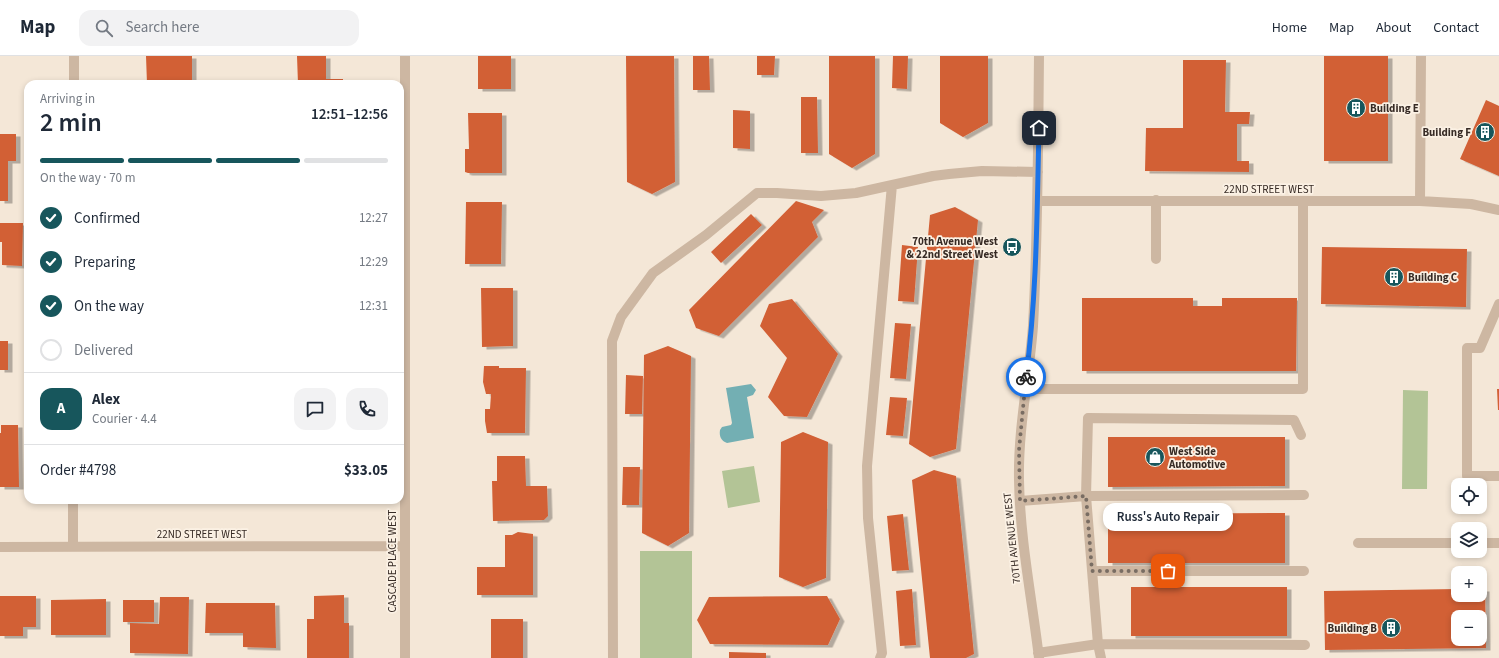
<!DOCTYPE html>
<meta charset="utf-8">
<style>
body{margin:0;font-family:"Source Sans 3",sans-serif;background:#f2f2f3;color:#1f2937;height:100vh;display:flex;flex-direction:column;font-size:15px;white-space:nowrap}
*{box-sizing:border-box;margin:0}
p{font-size:13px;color:#747a83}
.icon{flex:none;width:22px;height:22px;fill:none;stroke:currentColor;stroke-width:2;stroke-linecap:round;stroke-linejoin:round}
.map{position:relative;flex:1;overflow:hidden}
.panel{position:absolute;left:24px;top:24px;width:380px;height:424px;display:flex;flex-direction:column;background:#fff;border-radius:12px;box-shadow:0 2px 6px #0003}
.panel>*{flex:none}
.tools{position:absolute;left:1451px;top:422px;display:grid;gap:8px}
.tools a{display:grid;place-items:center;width:36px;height:36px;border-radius:8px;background:#fff;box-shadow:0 2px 6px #0003;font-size:20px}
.pin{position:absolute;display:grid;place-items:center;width:34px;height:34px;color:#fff;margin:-17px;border-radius:8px;box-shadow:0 2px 6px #0006}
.courier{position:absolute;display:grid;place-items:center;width:40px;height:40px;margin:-20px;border:3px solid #1a73e8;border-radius:50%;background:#fff;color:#222;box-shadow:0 1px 5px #0007}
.bubble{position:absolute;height:28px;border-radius:12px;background:#fff;box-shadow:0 2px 6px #0003;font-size:13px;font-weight:600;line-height:28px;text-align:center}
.headline em{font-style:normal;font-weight:600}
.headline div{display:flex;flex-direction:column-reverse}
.headline{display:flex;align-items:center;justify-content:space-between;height:68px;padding:0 16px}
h1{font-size:26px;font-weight:600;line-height:30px}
.bar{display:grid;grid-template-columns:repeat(4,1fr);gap:6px 4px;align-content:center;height:48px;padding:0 16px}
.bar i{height:5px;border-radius:3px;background:#e0e1e3}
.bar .selected{background:#17565c}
.bar p{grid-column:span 4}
.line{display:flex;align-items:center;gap:10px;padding:0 16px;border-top:1px solid #e0e1e3}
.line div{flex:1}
.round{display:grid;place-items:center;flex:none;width:42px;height:42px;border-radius:12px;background:#f2f2f3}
ol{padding:0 16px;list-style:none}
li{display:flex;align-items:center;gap:12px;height:44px}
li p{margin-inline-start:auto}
li .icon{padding:4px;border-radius:50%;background:#17565c;color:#fff;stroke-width:4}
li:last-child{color:#747a83}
li i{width:22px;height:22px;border:2px solid #e0e1e3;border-radius:50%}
header{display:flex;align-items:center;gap:24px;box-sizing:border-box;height:56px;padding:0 20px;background:#fff;border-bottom:1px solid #e0e1e3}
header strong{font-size:19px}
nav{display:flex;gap:22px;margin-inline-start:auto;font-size:14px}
.search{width:280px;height:36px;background:#f2f2f3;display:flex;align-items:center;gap:10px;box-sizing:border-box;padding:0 14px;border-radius:12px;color:#747a83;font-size:15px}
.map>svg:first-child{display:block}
.green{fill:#b3c496}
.water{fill:#73afb3}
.building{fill:#d26036;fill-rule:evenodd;filter:url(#shadow)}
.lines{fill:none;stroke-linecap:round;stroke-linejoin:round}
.minor{stroke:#cdb7a2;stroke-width:10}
.done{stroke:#796d63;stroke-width:4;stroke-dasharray:0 7.2}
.route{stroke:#1a73e8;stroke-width:5}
.labels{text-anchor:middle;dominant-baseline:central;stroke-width:3.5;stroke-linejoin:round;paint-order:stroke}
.poi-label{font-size:11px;font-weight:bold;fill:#372b25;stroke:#fbf1e4;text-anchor:start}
.street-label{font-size:11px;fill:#372b25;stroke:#fbf1e4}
</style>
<header>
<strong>Map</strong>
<div class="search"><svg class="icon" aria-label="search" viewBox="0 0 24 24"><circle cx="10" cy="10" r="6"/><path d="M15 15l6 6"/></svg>Search here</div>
<nav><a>Home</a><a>Map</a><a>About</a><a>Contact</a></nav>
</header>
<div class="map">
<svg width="1499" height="602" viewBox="0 0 1499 602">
<defs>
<filter id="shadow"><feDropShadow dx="4.5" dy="2.5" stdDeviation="0" flood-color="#0004"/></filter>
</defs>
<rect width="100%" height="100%" fill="#f4e7d7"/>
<!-- green -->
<path class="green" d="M1403 334 1428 335 1427 433H1402Z
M754 410 760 446 728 452 722 415Z
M640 495H692V602H640Z"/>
<!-- water -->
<path class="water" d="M751 328 756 334 753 339 747 341 754 382 727 387C721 385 719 380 720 374L722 371 731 369 732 367 726 332Z"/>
<!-- building -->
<path class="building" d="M146 0H192V28H147Z
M297 0H326V23H343V28H298Z
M478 0H511V33H478Z
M626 0H674L675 126 652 138 627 126Z
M693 0H709L710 34H693Z
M757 0H775L774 19H757Z
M829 0H875V98L852 112 829 98Z
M893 0H908L907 33 892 32Z
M940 0H988V67L963 81 940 67Z
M1324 0H1388V105H1324Z
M1183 4H1226L1225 56H1250L1249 68H1237V105H1249V116L1145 115 1146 72H1183Z
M801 41H817L818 97H801Z
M1486 44 1499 50V120L1460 103Z
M733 54 750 55V93L733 92Z
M468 57H502V117H468L465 116V93H469Z
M0 78H16V105H8V145H0Z
M796 145 824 154 812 166 818 181 719 280 696 272 689 254Z
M466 146H502L501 208H465Z
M955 151 978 164 956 393 930 401 909 388 930 159Z
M751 158 762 169 721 207 711 196Z
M0 167H23L22 210 2 209V186H0Z
M902 189 918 191 914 246 898 245Z
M1322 191 1467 193 1466 251 1321 248Z
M481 232H513V290L482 291Z
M1082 242H1193V250H1222V242H1297L1296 315H1082Z
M792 243 838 298 807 361 784 360 768 341 787 302 760 270 769 248Z
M895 267 911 268 906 323 890 322Z
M0 285H8V314H0Z
M668 290 691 300 689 477 668 490 642 477 644 299Z
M484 310H499V312H526L525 377H487L485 365V353H490L491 338H486L483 326Z
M626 319 643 320 642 358H625Z
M1497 333H1499V354H1498Z
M890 341 907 342 903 380 886 379Z
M1 369H18L19 431H0V377H1Z
M803 376 828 386 826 522 803 531 779 521 781 386Z
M1108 381H1285V430L1108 431Z
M497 400H525L526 430H547L548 460 544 464 493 465 492 425H497Z
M623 411H640L639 449H622Z
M934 414 956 420 974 598 966 602H930L912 424Z
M1285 457V507H1108V458Z
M903 458 909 514 892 515 887 460Z
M518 476 533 478V539H477V511H505V479H512Z
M1131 531H1287V580H1131Z
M912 533 916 589 900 590 896 535Z
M1458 533V539H1480V533H1485L1486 592 1325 594 1324 535ZM1458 561H1480V583H1458Z
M344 539V567H349V602H307V563H314V540Z
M0 540H36V571H23V580H0Z
M827 540 840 563 828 589 710 588 697 564 709 541Z
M160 541H189L188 598 130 597V567L159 568Z
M106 543V579H51V544Z
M123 544H154V566H123Z
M206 547H275L276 592 243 591V577H205Z
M491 563H523V602H491Z
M729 596 766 597V602H729Z"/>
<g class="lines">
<!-- minor -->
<path class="minor" d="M405 0V602
M74 28V0
M1156 144V203
M1038 145H1420L1471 148 1499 154
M1420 145 1421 0
M1499 248 1480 292H1467V420H1499
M1025 333H1303V145
M1020 445 1086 440 1304 439
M1358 487H1458
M1480 487H1499
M73 490V444
M0 491 404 490
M1092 515H1304
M1038 597 1098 588 1086 440 1088 362 1294 364 1301 379
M613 602 612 285 621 261 653 217 706 179 757 137H777L821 140 856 137 933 120 949 118 982 115 1038 116
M880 602 882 597 868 462 867 410 892 129
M1039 602C1032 543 1020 484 1019 424 1018 372 1029 322 1033 270 1038 180 1038 90 1039 0
M1101 602 1098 588 1305 589"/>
</g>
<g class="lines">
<!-- done -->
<path class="done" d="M1026 321 1019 394 1020 445 1086 440 1092 515H1168"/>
<!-- route -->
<path class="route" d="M1026 321C1037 238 1037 155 1039 72"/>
</g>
<!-- icons -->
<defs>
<symbol id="building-disc" viewBox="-11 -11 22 22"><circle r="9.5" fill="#17565c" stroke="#fbf1e4"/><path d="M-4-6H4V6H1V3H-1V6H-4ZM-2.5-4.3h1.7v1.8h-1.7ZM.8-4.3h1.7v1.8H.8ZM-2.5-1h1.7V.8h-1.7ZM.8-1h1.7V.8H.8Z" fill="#fff"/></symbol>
<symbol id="bus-disc" viewBox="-11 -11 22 22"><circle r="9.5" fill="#17565c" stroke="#fbf1e4"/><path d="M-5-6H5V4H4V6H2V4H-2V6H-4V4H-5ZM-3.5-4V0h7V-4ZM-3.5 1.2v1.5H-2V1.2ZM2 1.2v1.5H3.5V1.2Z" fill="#fff"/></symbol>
<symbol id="shop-disc" viewBox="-11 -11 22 22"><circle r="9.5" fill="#17565c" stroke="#fbf1e4"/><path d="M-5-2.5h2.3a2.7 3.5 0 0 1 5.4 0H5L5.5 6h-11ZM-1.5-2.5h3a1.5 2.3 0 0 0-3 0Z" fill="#fff"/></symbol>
</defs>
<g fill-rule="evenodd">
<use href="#building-disc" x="1345" y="41" width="22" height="22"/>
<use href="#building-disc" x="1474" y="65" width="22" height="22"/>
<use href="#bus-disc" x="1001" y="180" width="22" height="22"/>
<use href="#building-disc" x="1383" y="210" width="22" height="22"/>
<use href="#shop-disc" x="1144" y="390" width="22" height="22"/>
<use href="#building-disc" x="1380" y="561" width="22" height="22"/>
</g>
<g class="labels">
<!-- poi labels -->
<g class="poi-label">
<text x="1370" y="52">Building E</text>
<text x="1471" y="76" text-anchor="end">Building F</text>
<text x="998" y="185" text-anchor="end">70th Avenue West<tspan x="998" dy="13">&amp; 22nd Street West</tspan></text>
<text x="1408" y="221">Building C</text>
<text x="1169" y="395">West Side<tspan x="1169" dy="13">Automotive</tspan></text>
<text x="1377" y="572" text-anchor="end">Building B</text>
</g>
<!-- street labels -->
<g class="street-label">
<text x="1269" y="133">22ND STREET WEST</text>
<text x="202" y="478">22ND STREET WEST</text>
<text transform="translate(1012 482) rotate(-96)">70TH AVENUE WEST</text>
<text transform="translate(392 505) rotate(-90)">CASCADE PLACE WEST</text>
</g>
</g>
</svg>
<div class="tools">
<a><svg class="icon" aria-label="locate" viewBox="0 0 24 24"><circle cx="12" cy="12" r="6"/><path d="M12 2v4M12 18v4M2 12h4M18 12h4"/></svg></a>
<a><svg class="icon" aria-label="layers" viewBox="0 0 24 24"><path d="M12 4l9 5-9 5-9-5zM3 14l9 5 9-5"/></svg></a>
<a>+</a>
<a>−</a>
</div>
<div class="pin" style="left:1168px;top:515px;background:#ea580c"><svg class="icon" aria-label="bag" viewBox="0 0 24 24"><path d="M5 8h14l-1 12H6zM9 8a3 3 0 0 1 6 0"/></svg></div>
<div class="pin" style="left:1039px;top:72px;background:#1f2937"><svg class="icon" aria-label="home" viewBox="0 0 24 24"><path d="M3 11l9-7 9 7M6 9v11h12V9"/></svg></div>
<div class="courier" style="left:1026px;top:321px"><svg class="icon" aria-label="bike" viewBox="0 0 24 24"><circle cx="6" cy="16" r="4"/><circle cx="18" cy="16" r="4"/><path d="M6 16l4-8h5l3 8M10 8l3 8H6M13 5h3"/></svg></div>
<div class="bubble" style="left:1103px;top:447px;width:130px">Russ's Auto Repair</div>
<section class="panel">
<div class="headline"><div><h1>2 min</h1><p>Arriving in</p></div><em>12:51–12:56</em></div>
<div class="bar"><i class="selected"></i><i class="selected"></i><i class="selected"></i><i></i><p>On the way · 70 m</p></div>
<ol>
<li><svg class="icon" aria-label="check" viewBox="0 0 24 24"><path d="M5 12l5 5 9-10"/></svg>Confirmed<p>12:27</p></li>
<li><svg class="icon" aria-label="check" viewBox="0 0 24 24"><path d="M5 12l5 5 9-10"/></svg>Preparing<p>12:29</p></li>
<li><svg class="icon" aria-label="check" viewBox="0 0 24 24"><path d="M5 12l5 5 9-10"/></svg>On the way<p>12:31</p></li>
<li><i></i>Delivered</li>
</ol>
<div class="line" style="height:72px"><b class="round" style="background:#17565c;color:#fff">A</b><div><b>Alex</b><p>Courier · 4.4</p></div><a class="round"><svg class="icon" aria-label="chat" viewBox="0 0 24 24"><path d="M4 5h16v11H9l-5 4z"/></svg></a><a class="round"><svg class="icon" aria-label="phone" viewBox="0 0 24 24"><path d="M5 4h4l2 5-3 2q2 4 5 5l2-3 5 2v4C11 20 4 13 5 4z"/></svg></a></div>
<div class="line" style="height:52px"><div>Order #4798</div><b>$33.05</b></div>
</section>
</div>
